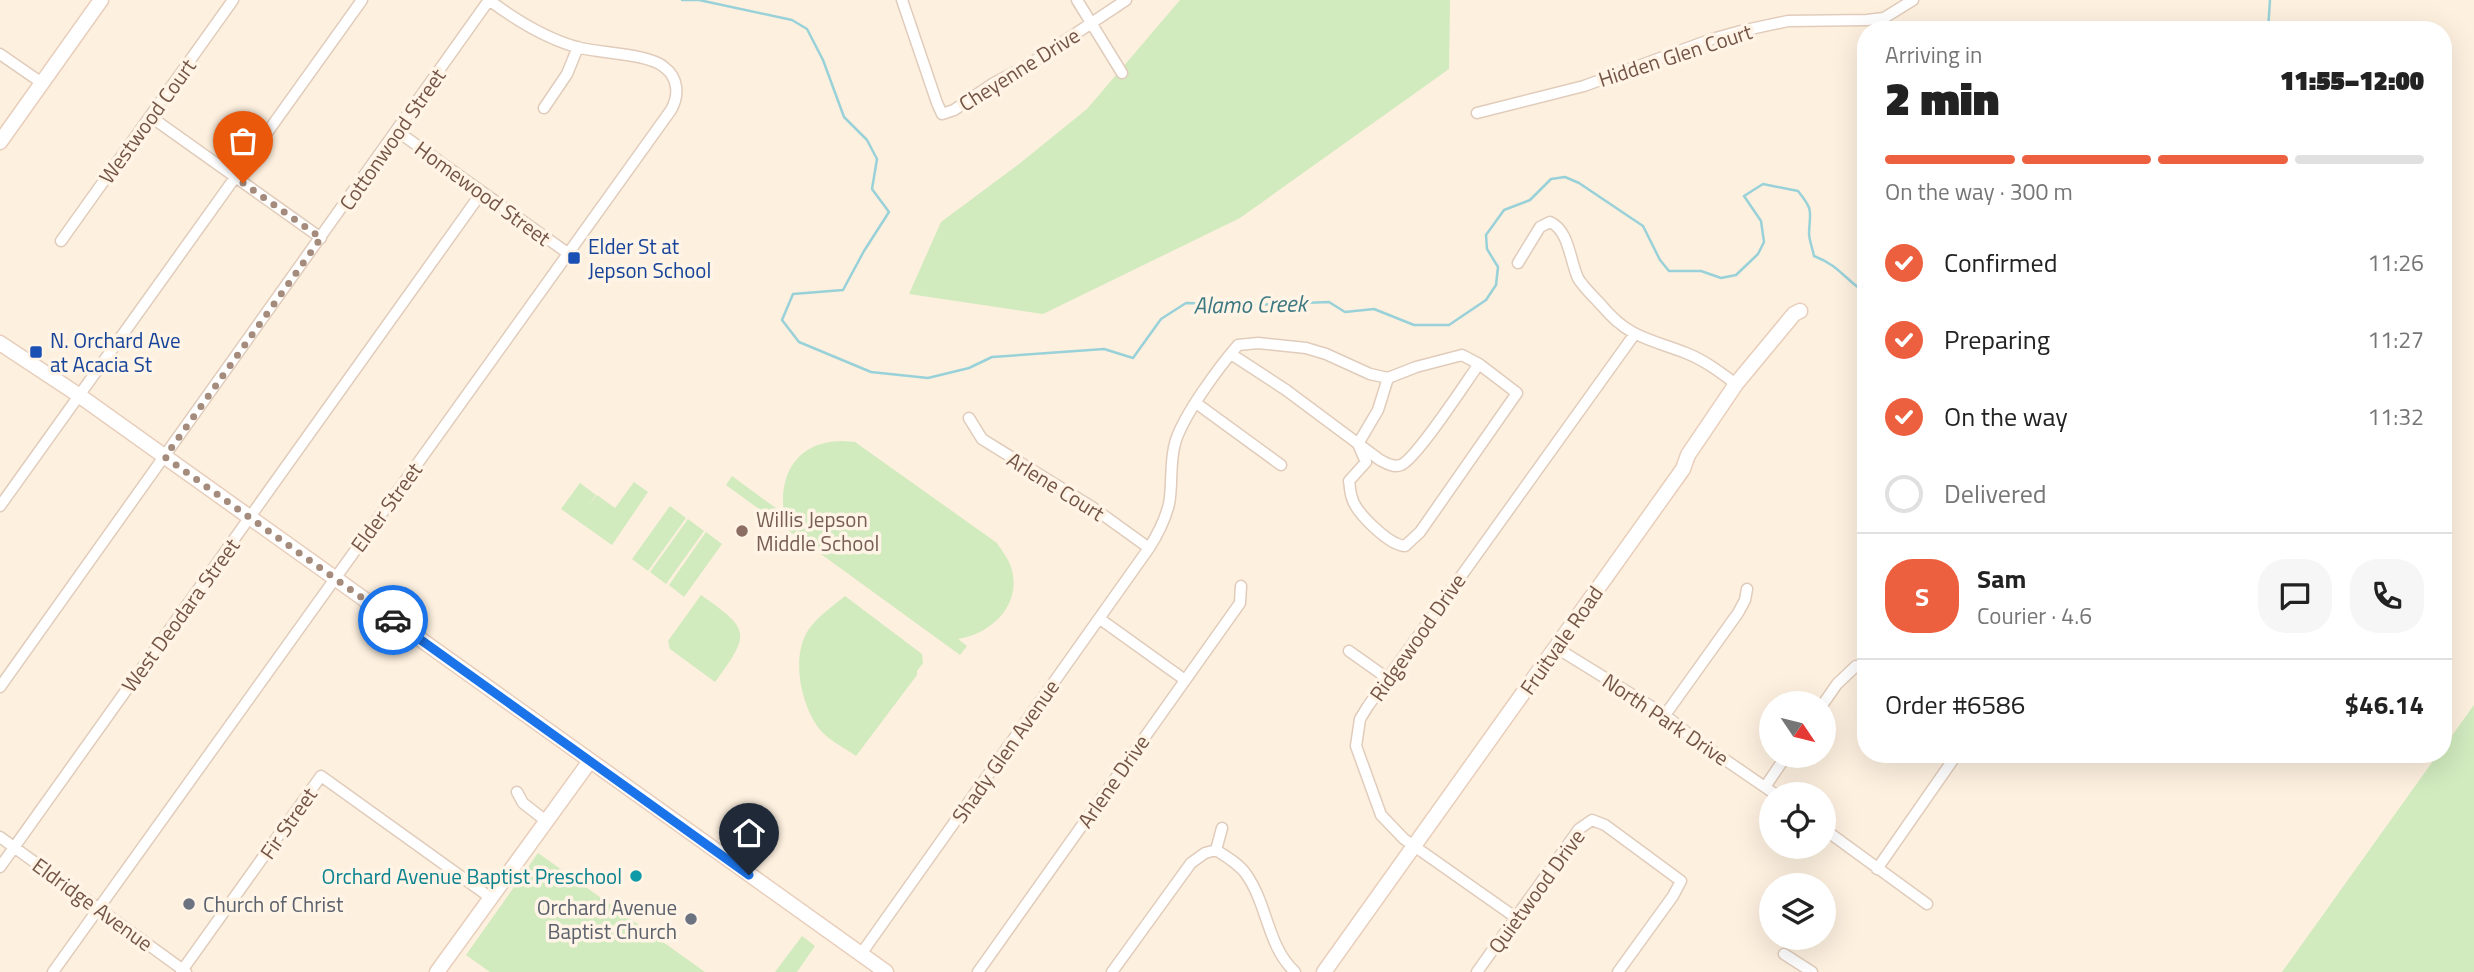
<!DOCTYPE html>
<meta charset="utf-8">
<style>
body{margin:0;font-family:"Titillium Web",sans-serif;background:#f6f6f6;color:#222;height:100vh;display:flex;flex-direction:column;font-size:26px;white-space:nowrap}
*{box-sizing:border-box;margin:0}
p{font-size:23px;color:#767676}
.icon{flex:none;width:38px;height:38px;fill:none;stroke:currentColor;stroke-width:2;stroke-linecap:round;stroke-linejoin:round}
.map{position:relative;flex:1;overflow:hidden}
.sheet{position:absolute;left:1857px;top:21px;width:595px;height:742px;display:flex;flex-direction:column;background:#fff;border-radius:28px;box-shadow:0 7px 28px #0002}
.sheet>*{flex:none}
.needle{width:46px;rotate:125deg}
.fabs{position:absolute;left:1759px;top:691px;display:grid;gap:14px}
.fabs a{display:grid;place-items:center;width:77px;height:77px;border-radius:50%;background:#fff;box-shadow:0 7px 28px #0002;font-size:35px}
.pin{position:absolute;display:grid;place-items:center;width:60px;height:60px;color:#fff;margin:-72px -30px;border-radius:50% 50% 50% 0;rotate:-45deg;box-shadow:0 0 7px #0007}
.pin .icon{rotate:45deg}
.courier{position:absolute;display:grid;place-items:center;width:70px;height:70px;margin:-35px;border:5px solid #1a73e8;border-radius:50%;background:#fff;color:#222;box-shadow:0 2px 9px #0007}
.head em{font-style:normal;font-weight:800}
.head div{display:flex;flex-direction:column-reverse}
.head{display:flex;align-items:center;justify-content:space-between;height:119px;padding:0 28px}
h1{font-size:46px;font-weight:800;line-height:52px}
.bar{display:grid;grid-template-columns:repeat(4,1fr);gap:10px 7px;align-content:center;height:84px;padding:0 28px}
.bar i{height:9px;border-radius:5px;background:#e0e0e0}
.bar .on{background:#ec5f3f}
.bar p{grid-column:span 4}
.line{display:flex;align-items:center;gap:18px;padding:0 28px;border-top:2px solid #e0e0e0}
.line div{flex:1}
.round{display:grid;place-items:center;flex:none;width:74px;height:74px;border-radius:28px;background:#f6f6f6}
ol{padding:0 28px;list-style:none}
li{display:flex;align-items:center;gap:21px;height:77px}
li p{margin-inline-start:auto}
li .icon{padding:7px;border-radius:50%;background:#ec5f3f;color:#fff;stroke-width:4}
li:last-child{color:#767676}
li i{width:38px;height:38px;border:4px solid #e0e0e0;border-radius:50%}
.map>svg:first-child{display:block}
.green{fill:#d1eabe}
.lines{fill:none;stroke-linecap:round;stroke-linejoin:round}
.stream{stroke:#99d1d9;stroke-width:2.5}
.street-casing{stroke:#e1ccbb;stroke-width:13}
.secondary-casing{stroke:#e8cebb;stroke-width:17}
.street{stroke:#fff;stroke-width:10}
.secondary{stroke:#fff;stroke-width:14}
.done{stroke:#a48b7c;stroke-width:7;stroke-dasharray:0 12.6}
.route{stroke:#1a73e8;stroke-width:9}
.transit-dot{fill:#1a4fb4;stroke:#fff4e6;stroke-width:2.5}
.education-dot{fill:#8d6e63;stroke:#fff4e6;stroke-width:2.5}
.culture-dot{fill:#0f9aa8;stroke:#fff4e6;stroke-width:2.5}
.worship-dot{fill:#6b7280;stroke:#fff4e6;stroke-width:2.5}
.labels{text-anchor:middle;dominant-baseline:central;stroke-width:7;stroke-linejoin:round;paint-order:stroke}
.street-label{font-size:21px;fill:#745546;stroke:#fff4e6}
.transit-label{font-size:21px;fill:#164399;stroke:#fff4e6;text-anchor:start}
.education-label{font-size:21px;fill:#785e54;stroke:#fff4e6;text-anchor:start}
.culture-label{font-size:21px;fill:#0d838f;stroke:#fff4e6;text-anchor:end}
.worship-label{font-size:21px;fill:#5b616d;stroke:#fff4e6;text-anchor:start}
.water-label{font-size:23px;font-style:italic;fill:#3c7881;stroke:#fff4e6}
</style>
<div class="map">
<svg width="2474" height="972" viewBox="0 0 2474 972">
<rect width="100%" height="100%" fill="#fdf0df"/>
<!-- green -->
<path class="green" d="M1180 0H1450L1449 69 1240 218 1043 314 909 294 941 222 1019 164 1087 109Z
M843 441 855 442 997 543C1002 551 1008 558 1011 567 1023 604 992 634 958 639L967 646 960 655 726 485 732 476 784 514C778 472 799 441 843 441Z
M634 482 648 492 612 545 561 509 580 483 596 495 588 506 597 495 615 508Z
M670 506 686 518 648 571 632 559Z
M688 519 704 531 666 584 650 572Z
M706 532 722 544 684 597 669 585Z
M701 595C749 629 752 632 715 682L670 649 668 641Z
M845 596 922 654 923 663 917 671V675L856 756C845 748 830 741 821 731 801 707 790 656 809 629 818 616 833 606 845 596Z
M2474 705V972H2282L2438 754H2443V748Z
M538 853 705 972H490L466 955Z
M802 936 815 946 797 972H775Z"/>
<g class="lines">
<!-- stream -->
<path class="stream" d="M682 0H697
M699 0 792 20 807 29 823 60 844 117 867 140 877 159 872 189 889 212 864 251 843 290 793 294 782 320 799 342 871 372 928 378 969 368 992 357 1104 349 1133 358 1161 319 1186 303 1252 305 1329 302 1345 312 1374 309 1414 325H1449L1486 300 1496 285 1498 267 1487 249 1486 235 1504 210 1530 200 1551 179 1565 177 1579 183 1643 226 1660 260 1669 271H1701L1721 278 1736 275 1758 254 1764 242 1761 221 1744 196 1763 184 1798 191C1814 211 1810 210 1809 233 1809 240 1813 250 1814 256 1840 266 1844 279 1866 293
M2268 30 2270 0"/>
<defs>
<path id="street" d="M902 0 937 103 942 114 954 110 994 83 1030 64 1126 0
M1077 0 1122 73
M0 54 42 83
M544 108 567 74 578 47
M1477 113 1584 86 1712 39 1741 31 1788 21 1867 20 1884 18 1913 0
M151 117 321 238
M397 131 569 254
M61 241 233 0
M1518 263 1540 227 1550 222C1569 230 1570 261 1578 278 1582 286 1596 299 1603 307 1629 338 1650 339 1686 353 1704 360 1720 372 1736 384
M1388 378 1378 410 1358 444 1366 462 1349 481C1350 486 1350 493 1352 498 1356 513 1389 545 1405 546L1420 532 1517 393 1479 364
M1196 403 1281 465
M969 418 982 439 1092 507 1149 548
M0 506 362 0
M1100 619 1185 680
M1555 647 1665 715 1692 737 1775 794
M1349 651 1387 678
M0 687 489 0C517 21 546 39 580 48 602 53 649 54 664 67 679 78 679 96 671 110L53 972
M1823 704 1837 684 1856 666
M1665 715 1738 613 1745 600 1747 589
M1765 787 1786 756
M517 792 523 803 546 821
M1824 829 1927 904
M0 837 186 972
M1216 850 1222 828
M0 867 482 192
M1877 869 1957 754
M1515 917 1404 839 1381 815 1356 746 1360 719 1368 706 1634 335
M861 954 1149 548C1158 534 1165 520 1169 504 1173 483 1169 460 1176 440 1185 413 1219 367 1238 345L1258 343 1306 348 1326 354 1370 374 1388 378 1416 367 1462 355 1479 364C1466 382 1417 458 1401 465 1393 468 1386 463 1380 460L1286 390 1231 354
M1784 954 1812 972
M181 972 321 776 491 898
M978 972 1240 603 1241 586
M1112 972 1191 863 1205 853 1216 850C1227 857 1239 864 1246 874 1268 905 1267 946 1295 972
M1477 972 1579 829 1592 820 1605 825 1681 881 1673 896 1618 972"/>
<path id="secondary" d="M0 142 101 0
M0 343 80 396 886 972
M437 972 590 761
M1324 972 1683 469 1688 455 1736 384 1794 314 1800 311"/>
</defs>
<!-- street casing -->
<use href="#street" class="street-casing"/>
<!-- secondary casing -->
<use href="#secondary" class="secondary-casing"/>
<!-- street -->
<use href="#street" class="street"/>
<!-- secondary -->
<use href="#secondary" class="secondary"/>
</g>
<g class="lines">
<!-- done -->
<path class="done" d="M243 183 321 238 165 457 393 620"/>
<!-- route -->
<path class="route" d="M393 620 749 875"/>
</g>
<!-- markers -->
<g class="transit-dot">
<rect x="567" y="251" width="14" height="14" rx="3.5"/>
<rect x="29" y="345" width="14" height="14" rx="3.5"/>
</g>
<circle class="education-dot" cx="742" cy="531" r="7"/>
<circle class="culture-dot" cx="636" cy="876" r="7"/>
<g class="worship-dot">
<circle cx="189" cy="904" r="7"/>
<circle cx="691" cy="919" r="7"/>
</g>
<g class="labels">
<!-- street labels -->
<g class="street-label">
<text transform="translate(1675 55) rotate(-18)">Hidden Glen Court</text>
<text transform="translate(1019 69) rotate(-32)">Cheyenne Drive</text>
<text transform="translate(147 121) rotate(-54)">Westwood Court</text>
<text transform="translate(392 139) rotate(-55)">Cottonwood Street</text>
<text transform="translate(483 193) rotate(36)">Homewood Street</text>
<text transform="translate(1056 486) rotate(32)">Arlene Court</text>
<text transform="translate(386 507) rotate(-54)">Elder Street</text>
<text transform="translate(180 615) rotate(-54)">West Deodara Street</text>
<text transform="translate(1417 637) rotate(-55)">Ridgewood Drive</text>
<text transform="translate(1561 640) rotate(-55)">Fruitvale Road</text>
<text transform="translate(1666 719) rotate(34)">North Park Drive</text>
<text transform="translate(1005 751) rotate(-55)">Shady Glen Avenue</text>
<text transform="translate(1113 781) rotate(-55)">Arlene Drive</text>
<text transform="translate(288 823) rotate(-55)">Fir Street</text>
<text transform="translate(1536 891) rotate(-54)">Quietwood Drive</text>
<text transform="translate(93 904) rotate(36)">Eldridge Avenue</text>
</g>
<!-- transit labels -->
<g class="transit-label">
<text x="588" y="246">Elder St at<tspan x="588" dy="24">Jepson School</tspan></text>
<text x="50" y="340">N. Orchard Ave<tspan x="50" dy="24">at Acacia St</tspan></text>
</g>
<!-- education labels -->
<g class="education-label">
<text x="756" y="519">Willis Jepson<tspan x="756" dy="24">Middle School</tspan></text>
</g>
<!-- culture labels -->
<g class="culture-label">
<text x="622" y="876">Orchard Avenue Baptist Preschool</text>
</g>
<!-- worship labels -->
<g class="worship-label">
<text x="203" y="904">Church of Christ</text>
<text x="677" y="907" text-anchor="end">Orchard Avenue<tspan x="677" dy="24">Baptist Church</tspan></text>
</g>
<!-- water labels -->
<g class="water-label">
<text transform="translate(1250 304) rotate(-1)">Alamo Creek</text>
</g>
</g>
</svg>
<div class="fabs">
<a><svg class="needle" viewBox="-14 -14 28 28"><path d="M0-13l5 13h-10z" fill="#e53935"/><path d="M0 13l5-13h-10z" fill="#767676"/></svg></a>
<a><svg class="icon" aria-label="locate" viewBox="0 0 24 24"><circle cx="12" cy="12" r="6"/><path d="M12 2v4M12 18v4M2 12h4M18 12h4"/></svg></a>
<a><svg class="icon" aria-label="layers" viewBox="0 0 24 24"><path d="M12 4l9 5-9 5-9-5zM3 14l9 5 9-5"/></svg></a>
</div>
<div class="pin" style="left:243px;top:183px;background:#ea580c"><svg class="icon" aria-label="bag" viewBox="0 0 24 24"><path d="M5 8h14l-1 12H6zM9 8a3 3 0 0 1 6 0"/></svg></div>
<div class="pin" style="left:749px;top:875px;background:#1f2937"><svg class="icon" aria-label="home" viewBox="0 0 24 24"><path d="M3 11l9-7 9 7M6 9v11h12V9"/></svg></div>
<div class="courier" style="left:393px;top:620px"><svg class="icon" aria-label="car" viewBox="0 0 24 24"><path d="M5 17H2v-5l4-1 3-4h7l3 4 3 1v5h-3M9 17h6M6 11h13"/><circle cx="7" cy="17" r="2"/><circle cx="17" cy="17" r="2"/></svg></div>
<section class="sheet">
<div class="head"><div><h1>2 min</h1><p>Arriving in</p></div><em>11:55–12:00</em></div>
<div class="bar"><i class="on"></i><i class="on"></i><i class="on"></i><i></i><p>On the way · 300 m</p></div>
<ol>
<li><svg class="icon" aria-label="check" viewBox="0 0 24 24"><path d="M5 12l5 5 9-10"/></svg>Confirmed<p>11:26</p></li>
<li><svg class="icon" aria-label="check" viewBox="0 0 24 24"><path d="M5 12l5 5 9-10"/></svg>Preparing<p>11:27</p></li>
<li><svg class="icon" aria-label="check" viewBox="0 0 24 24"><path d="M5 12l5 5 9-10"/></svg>On the way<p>11:32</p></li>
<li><i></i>Delivered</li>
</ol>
<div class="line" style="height:126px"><b class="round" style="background:#ec5f3f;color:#fff">S</b><div><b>Sam</b><p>Courier · 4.6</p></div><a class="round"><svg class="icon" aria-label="chat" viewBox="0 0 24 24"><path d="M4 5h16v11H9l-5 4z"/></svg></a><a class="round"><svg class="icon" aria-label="phone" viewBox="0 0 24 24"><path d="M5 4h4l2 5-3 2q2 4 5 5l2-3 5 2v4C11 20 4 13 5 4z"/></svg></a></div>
<div class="line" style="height:91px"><div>Order #6586</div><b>$46.14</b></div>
</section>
</div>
